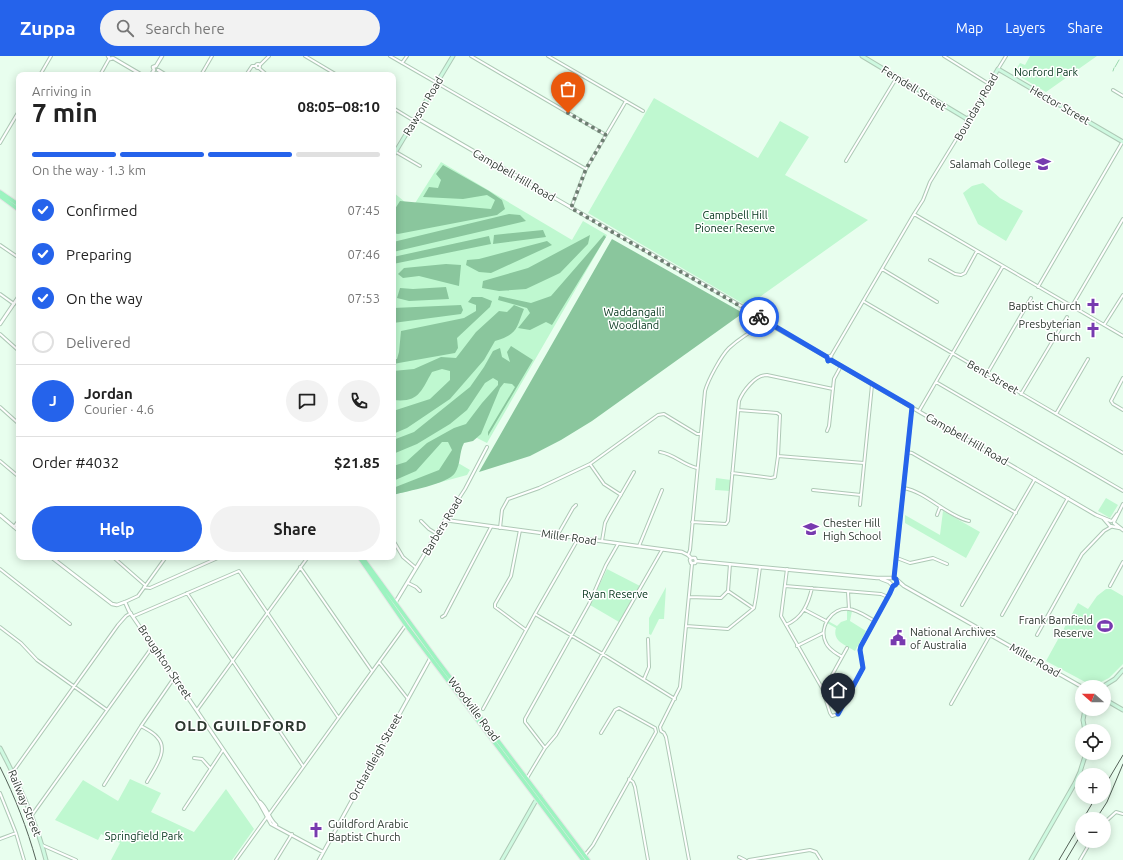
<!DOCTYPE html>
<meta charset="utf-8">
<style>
body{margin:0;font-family:Ubuntu,sans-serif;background:#f2f2f2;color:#222;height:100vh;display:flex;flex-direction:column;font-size:15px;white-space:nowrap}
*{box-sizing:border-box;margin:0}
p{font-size:13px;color:#767676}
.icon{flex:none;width:22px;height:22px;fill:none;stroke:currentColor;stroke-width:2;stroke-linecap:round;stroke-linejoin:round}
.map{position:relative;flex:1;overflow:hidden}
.panel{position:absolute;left:16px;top:16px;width:380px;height:488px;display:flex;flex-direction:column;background:#fff;border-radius:8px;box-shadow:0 2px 10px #0003}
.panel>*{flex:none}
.needle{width:26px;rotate:291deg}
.controls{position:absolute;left:1075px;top:624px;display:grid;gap:8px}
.controls a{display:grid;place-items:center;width:36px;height:36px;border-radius:50%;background:#fff;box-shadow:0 2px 10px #0003;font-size:20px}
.pin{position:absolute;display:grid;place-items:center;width:34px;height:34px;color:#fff;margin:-41px -17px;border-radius:50% 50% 50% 0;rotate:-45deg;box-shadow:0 0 4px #0007}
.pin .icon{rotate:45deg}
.courier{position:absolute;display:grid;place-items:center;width:40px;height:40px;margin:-20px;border:3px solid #2563eb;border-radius:50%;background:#fff;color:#222;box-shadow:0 1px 5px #0007}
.headline em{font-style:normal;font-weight:600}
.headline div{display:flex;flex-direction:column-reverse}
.headline{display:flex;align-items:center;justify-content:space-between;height:68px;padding:0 16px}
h1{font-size:26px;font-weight:600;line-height:30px}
.bar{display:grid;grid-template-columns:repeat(4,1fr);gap:6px 4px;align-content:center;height:48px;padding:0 16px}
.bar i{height:5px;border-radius:3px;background:#e0e0e0}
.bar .on{background:#2563eb}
.bar p{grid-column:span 4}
.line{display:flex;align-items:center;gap:10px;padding:0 16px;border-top:1px solid #e0e0e0}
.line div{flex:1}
.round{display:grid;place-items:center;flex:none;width:42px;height:42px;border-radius:21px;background:#f2f2f2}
ol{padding:0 16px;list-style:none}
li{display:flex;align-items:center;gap:12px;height:44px}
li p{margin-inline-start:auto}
li .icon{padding:4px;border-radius:50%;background:#2563eb;color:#fff;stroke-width:4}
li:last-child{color:#767676}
li i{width:22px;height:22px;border:2px solid #e0e0e0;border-radius:50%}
.action{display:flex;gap:8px;margin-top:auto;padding:8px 16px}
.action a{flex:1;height:46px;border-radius:24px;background:#2563eb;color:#fff;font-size:16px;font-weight:600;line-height:46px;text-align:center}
.action a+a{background:#f2f2f2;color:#222}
header{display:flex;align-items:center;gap:24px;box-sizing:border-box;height:56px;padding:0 20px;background:#2563eb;color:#fff}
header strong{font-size:19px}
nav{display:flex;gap:22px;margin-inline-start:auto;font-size:14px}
.search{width:280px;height:36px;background:#f2f2f2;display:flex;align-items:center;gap:10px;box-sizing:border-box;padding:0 14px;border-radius:22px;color:#767676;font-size:15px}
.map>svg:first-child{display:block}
.green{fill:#bff8d0}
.forest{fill:#8ac69d}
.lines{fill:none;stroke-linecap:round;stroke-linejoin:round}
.stream{stroke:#9bd8ae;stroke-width:1}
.minor-casing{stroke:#aec9b6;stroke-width:4}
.tertiary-casing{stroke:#aec9b6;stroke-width:4.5}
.secondary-casing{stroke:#aec9b6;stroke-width:5}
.primary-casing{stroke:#e6e7e6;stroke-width:5.5}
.minor{stroke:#fff;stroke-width:2}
.tertiary{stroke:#fff;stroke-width:2.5}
.secondary{stroke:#cef9e0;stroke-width:3}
.primary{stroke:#9cf3c0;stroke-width:3.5}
.rail{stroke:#546258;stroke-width:1}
.done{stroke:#6e7d72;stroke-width:4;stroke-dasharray:0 7.2}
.route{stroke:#2563eb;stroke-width:5}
.labels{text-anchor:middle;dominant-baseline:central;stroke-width:3;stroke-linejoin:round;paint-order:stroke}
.park-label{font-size:11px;fill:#023319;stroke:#fff}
.street-label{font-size:11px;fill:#2c372f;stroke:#fff}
.poi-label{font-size:11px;fill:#2c372f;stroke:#fff;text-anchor:end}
.district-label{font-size:15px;font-weight:bold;letter-spacing:1px;fill:#2c372f;stroke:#fff}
</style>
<header>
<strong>Zuppa</strong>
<div class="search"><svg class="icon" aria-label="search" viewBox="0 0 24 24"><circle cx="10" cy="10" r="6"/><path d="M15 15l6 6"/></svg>Search here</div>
<nav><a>Map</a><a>Layers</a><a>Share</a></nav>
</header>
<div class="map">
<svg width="1123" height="804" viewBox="0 0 1123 804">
<rect width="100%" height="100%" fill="#e8feee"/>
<!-- green -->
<path class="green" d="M1030 0H1097L1046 36 1014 17 1020 7 1025 9Z
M654 42 758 102 780 65 809 81 785 119 868 164 747 250 588 157Z
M441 106 572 184 583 165 607 179 487 387 477 382 457 386 448 401 470 414 467 419 393 439V136L412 152Z
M983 127 1000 142 1023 155 1006 185 978 168 963 137 972 130Z
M716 422 731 424 730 435 715 434Z
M1106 442 1118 449 1110 462 1098 455Z
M943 455 980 476 966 502 905 467V459L940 479Z
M607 513 640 530 619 566 590 549Z
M666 531 664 563H659L651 579 649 578V562Z
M1106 533H1111L1123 540V608L1109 622 1099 627 1089 628 1046 605 1078 547 1088 553 1097 540Z
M847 555H852L850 565 866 575 855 595C845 589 832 585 836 572L827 567 828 565 837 570 841 566 847 564Z
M130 723 161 737 151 756 194 776 226 733 254 773 232 804H111L120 787 101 778 98 784 55 764 83 724 118 745Z"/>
<!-- forest -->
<path class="forest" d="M443 109 489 135 502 144 505 153 497 159 398 178 393 177V156L400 145 491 153 495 144 487 139 463 143 423 141 429 131 438 132 441 124 436 118Z
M509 158 520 159 526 165 393 196V186Z
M543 174 546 181 493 188 494 179Z
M590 179 588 188 560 217 526 233 499 235 482 232 483 225 528 212Z
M604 179 606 181 552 269 546 266 530 274 518 272 530 257 527 252 498 244 499 240 531 247 551 240Z
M489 180 491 188 393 208V201Z
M612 183 743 257 592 365 561 384 530 400 479 416Z
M547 185 552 189 491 217 479 216 466 209 467 204 479 203Z
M446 208 461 209 459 230 419 220 403 222 398 218 404 212Z
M446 231 449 243 409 245 397 242 400 232 413 233Z
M472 241H482L492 245 490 251 457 282 458 292 455 297 393 308V303H397L399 296 401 275 464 262 476 255V249L468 246Z
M461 249 463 254 461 258 393 267V252Z
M514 249 524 253C516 273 518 278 495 285L484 304 450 343 407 372 393 378V355L430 343 450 324V315L442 313 432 316C421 335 419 347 393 344V315L414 313 441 301 456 302 476 276 499 255 507 256Z
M511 290 533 304 488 380V376L515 331 512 328 504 327 500 332 481 378 473 385 464 387C459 396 461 408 455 417 448 428 407 435 393 439V432L439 414 452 394 448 386H442L416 415 393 425V410L406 406 427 387 454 372 466 368 482 347 498 329V325L493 322 485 327 467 354 450 368 417 388 393 398V384L414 376 470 331 484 311 493 295 500 292 502 301 510 306 507 296Z"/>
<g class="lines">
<!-- stream -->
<path class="stream" d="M1115 11 1119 4
M1113 15 1114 12"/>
<defs>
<path id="minor" d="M305 0 337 19
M390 0 586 113
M471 0 606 79
M548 0 643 55
M944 0 989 28
M402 7 407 0
M256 10a2 2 0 1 1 4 0a2 2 0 1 1-4 0Z
M260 9 269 0
M259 12 267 19
M998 13 1006 0
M40 19 51 0
M100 19 109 3
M201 19 212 0
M246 19 252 10H256
M1113 34 1123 40
M393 52 411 63H415
M0 87 19 55
M396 96 420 110
M846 105 897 21
M571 152 586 113 626 45
M914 158 1123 280
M0 189 19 202
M930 204 955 218 961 219 965 217 977 195
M882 213 937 246
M1038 231 1123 85
M0 238 14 248
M863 245 1123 397
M1072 250 1123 163
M1104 269 1123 239
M756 272 759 267V262
M0 278 19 295
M831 300 914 158 923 144 930 126 965 69 967 63
M987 318 1031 242
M1123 322 1111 345 1113 348 1123 354
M936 326 1123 435
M1021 338 1067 261
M0 351 19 368
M919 355 1003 210
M1056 358 1088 303
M827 375 829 370 834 323 841 310
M660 396C674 398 683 409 697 412
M907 396 912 397 1016 457
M778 400 864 407
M0 405 19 421
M590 408 604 428 621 439
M732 417 771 422 775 421 778 400 780 359 777 357 738 354
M904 432C926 436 947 460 969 465
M813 434 861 439
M860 449 872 329
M937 459 940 451
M445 464 465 433 487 391
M421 465 429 473 437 478
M1112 465 1117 458
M692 466 726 468 728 465 739 345C743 335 755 319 767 319L833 333
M1114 466 1123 448
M14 471 19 464
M500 472 502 454 508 443 539 432 590 408 658 359 664 358 697 378H700
M520 474 511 520 495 548V551L526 574
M557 480 573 452 576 449
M393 484 403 501 416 512
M602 485 605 467 608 461 634 416
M639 490 662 434
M688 499 690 494 705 335C708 324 721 300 729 292 740 282 753 274 766 267
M113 501 145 529
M897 502 910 507 933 502 947 508
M300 511 372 615
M0 513 70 568
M787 513 781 560 822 632 830 657 832 660 838 658 861 616 863 610 860 592 890 537 893 530
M894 522 912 351
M408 527 416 531 420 535
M785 530 881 538 888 541
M1110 530 1123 506
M144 531 150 532 220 501
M728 535 753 552
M848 536 849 553
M187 537 303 710
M689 541 721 542 728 535 730 508
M125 546 138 540 166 501
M962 549 1035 423
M805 554 826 565
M535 558 601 597 675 643
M1002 559 1068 442
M134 560 239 515 338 661
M442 561 445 559 491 471
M786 569C802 562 808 549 812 532
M686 570 728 573 754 552 756 541 760 511
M0 571 21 587 37 604 107 654
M1037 579 1082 498 1104 475 1111 471
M797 590 823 577
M842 601C836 597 829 594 826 587 818 571 832 551 849 553 858 554 867 561 875 565
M379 606 408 643
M644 623 649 611 648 583
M822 632 826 630 847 592
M951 648 990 579
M483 653 535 558 578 483
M197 654 308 501
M141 670C146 673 153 676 157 681 170 694 154 713 147 726
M601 677 615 654 619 652 655 672
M545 692 525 666V663L589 548 606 509 618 488
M194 702 202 703 210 712
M13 715 15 713 118 569 126 560 131 557
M527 722 545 692 556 679 662 494
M629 723 633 726 635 731 648 804
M104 729 141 670 174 622
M0 737 16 777 24 804
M184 753 223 694
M32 759 153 590
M1104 767 1116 756 1123 758
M0 783 16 777
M42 789 76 804
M585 799 593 789 656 676 655 672
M739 801 745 804
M236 804 405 570
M276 804 292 778
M689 804 666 681 664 677 661 675 660 671 680 631 692 508
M749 804 810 794 816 796 821 804
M1080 804 1091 785"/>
<path id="tertiary" d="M108 0 110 3 113 2
M113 2 142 19
M158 14 166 19
M151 19 154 14 153 11 156 10 162 0
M415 63 420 64 760 261 773 270
M760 263 827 301 828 305 831 304 841 310 1096 459 1111 465
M0 268 19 240
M827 301 831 300V304
M0 459 19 475
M1104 463 1110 470 1120 472
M1114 467 1123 474
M51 501 112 548 117 549 125 546 129 555 259 746 271 768 323 796
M691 502 690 504 691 507H695L696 505
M696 505 877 522H895L904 530 1082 631
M881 523 889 526 893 530 896 529 897 525
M395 547 445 464 682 496 688 499 691 502H695L696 505
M260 746C268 753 268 762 276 769
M319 804 431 601"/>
<path id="secondary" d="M862 0 967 63 971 60 998 13 1123 86
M393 100 453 0
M1102 631 1115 623 1123 614
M1104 643 1123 654
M1085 675 1083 664 1085 653
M0 692C19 728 36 765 46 804
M502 804 535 746 540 740
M1031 804 1075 727 1080 716 1086 697"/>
<path id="primary" d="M0 136 19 149
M0 140 19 154
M359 501 406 569 583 804
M362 501 437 604 588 804"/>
</defs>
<!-- minor casing -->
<use href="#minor" class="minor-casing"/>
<!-- tertiary casing -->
<use href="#tertiary" class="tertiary-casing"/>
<!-- secondary casing -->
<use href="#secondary" class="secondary-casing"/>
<!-- primary casing -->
<use href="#primary" class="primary-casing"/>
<!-- minor -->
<use href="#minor" class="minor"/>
<!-- tertiary -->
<use href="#tertiary" class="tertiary"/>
<!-- secondary -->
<use href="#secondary" class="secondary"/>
<!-- primary -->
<use href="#primary" class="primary"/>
<!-- rail -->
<path class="rail" d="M0 711C15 741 27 772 36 804
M1104 731 1123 699
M1083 763 1096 741
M1096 763 1107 746 1123 708
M1059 804 1082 765
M1066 804 1082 777"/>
</g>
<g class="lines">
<!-- done -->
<path class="done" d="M568 57 606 79 586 113 571 152 759 261"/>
<!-- route -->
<path class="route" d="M759 261 827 301 828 305 831 304 912 351 894 522 896 523 897 527 895 529 893 530 890 537 861 590 860 594 863 612 838 658"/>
</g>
<!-- icons -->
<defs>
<symbol id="school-bare" viewBox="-9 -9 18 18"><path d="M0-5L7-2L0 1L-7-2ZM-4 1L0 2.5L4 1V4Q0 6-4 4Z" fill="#773aaf" stroke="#fff" stroke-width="2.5" paint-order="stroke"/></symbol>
<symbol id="church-bare" viewBox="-9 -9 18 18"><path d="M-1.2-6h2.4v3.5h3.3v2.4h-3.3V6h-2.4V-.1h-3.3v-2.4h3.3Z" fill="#773aaf" stroke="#fff" stroke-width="2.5" paint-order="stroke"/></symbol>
<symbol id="stadium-bare" viewBox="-9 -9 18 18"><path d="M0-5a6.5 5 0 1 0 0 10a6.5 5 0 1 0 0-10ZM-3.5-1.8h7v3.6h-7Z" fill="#773aaf" stroke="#fff" stroke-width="2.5" paint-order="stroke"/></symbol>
<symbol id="civic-bare" viewBox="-9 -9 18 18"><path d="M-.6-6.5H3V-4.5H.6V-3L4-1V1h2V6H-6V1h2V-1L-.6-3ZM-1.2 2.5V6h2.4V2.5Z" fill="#773aaf" stroke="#fff" stroke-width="2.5" paint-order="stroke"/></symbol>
</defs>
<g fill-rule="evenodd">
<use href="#school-bare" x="1032" y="97" width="22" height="22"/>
<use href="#church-bare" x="1082" y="239" width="22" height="22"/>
<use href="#church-bare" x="1082" y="263" width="22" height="22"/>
<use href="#school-bare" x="800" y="462" width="22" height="22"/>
<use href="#stadium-bare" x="1094" y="559" width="22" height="22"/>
<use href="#civic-bare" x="887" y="571" width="22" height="22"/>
<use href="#church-bare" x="305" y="763" width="22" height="22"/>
</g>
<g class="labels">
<!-- park labels -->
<g class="park-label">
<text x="1046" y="16">Norford Park</text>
<text x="735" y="159">Campbell Hill<tspan x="735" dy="13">Pioneer Reserve</tspan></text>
<text x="634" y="256">Waddangalli<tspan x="634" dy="13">Woodland</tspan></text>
<text x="615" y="538">Ryan Reserve</text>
<text x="144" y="780">Springfield Park</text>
</g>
<!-- street labels -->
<g class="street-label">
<text transform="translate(914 32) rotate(32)">Ferndell Street</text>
<text transform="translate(1060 49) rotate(30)">Hector Street</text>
<text transform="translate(423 50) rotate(-59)">Rawson Road</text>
<text transform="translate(976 51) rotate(-60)">Boundary Road</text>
<text transform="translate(514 119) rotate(30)">Campbell Hill Road</text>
<text transform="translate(993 321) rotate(30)">Bent Street</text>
<text transform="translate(967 383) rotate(30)">Campbell Hill Road</text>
<text transform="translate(442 470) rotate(-59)">Barbers Road</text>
<text transform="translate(569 481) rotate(8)">Miller Road</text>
<text transform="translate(1035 604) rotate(30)">Miller Road</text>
<text transform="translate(165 606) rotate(56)">Broughton Street</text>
<text transform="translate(474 653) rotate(53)">Woodville Road</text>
<text transform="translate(375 701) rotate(-61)">Orchardleigh Street</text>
<text transform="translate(25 747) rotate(68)">Railway Street</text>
</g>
<!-- poi labels -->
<g class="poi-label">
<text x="1031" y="108">Salamah College</text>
<text x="1081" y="250">Baptist Church</text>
<text x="1081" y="268">Presbyterian<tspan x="1081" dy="13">Church</tspan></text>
<text x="823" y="467" text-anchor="start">Chester Hill<tspan x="823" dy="13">High School</tspan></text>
<text x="1093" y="564">Frank Bamfield<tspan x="1093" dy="13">Reserve</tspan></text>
<text x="910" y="576" text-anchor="start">National Archives<tspan x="910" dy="13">of Australia</tspan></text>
<text x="328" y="768" text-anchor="start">Guildford Arabic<tspan x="328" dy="13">Baptist Church</tspan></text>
</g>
<!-- district labels -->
<g class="district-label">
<text x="241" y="669">OLD GUILDFORD</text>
</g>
</g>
</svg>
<div class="controls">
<a><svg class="needle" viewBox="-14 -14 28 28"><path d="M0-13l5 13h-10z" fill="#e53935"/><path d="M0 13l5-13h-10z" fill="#767676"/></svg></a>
<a><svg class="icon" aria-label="locate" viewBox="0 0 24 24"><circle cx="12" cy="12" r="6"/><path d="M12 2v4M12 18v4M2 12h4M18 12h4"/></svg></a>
<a>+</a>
<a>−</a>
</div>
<div class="pin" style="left:568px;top:57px;background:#ea580c"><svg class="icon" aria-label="bag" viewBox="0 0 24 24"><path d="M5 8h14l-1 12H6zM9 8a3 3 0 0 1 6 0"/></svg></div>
<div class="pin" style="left:838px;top:658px;background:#1f2937"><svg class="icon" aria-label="home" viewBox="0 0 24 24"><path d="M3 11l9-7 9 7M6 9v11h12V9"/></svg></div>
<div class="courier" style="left:759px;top:261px"><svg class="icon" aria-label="bike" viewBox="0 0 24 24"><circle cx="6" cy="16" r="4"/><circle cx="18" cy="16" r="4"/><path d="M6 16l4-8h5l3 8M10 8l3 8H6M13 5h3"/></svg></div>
<section class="panel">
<div class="headline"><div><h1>7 min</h1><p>Arriving in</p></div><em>08:05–08:10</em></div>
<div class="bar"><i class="on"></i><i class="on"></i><i class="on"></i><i></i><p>On the way · 1.3 km</p></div>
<ol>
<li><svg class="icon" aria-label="check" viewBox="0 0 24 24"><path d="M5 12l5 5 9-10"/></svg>Confirmed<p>07:45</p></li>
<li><svg class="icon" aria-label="check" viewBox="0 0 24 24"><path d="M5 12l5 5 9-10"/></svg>Preparing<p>07:46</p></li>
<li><svg class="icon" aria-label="check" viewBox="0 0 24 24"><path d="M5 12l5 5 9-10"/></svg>On the way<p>07:53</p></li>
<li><i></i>Delivered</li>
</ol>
<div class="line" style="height:72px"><b class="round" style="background:#2563eb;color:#fff">J</b><div><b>Jordan</b><p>Courier · 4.6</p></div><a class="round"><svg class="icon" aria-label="chat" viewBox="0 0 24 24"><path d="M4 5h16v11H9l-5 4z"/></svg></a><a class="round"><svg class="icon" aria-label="phone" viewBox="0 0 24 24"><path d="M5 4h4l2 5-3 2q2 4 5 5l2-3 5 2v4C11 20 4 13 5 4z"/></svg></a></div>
<div class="line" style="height:52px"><div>Order #4032</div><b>$21.85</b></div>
<div class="action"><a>Help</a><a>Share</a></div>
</section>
</div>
